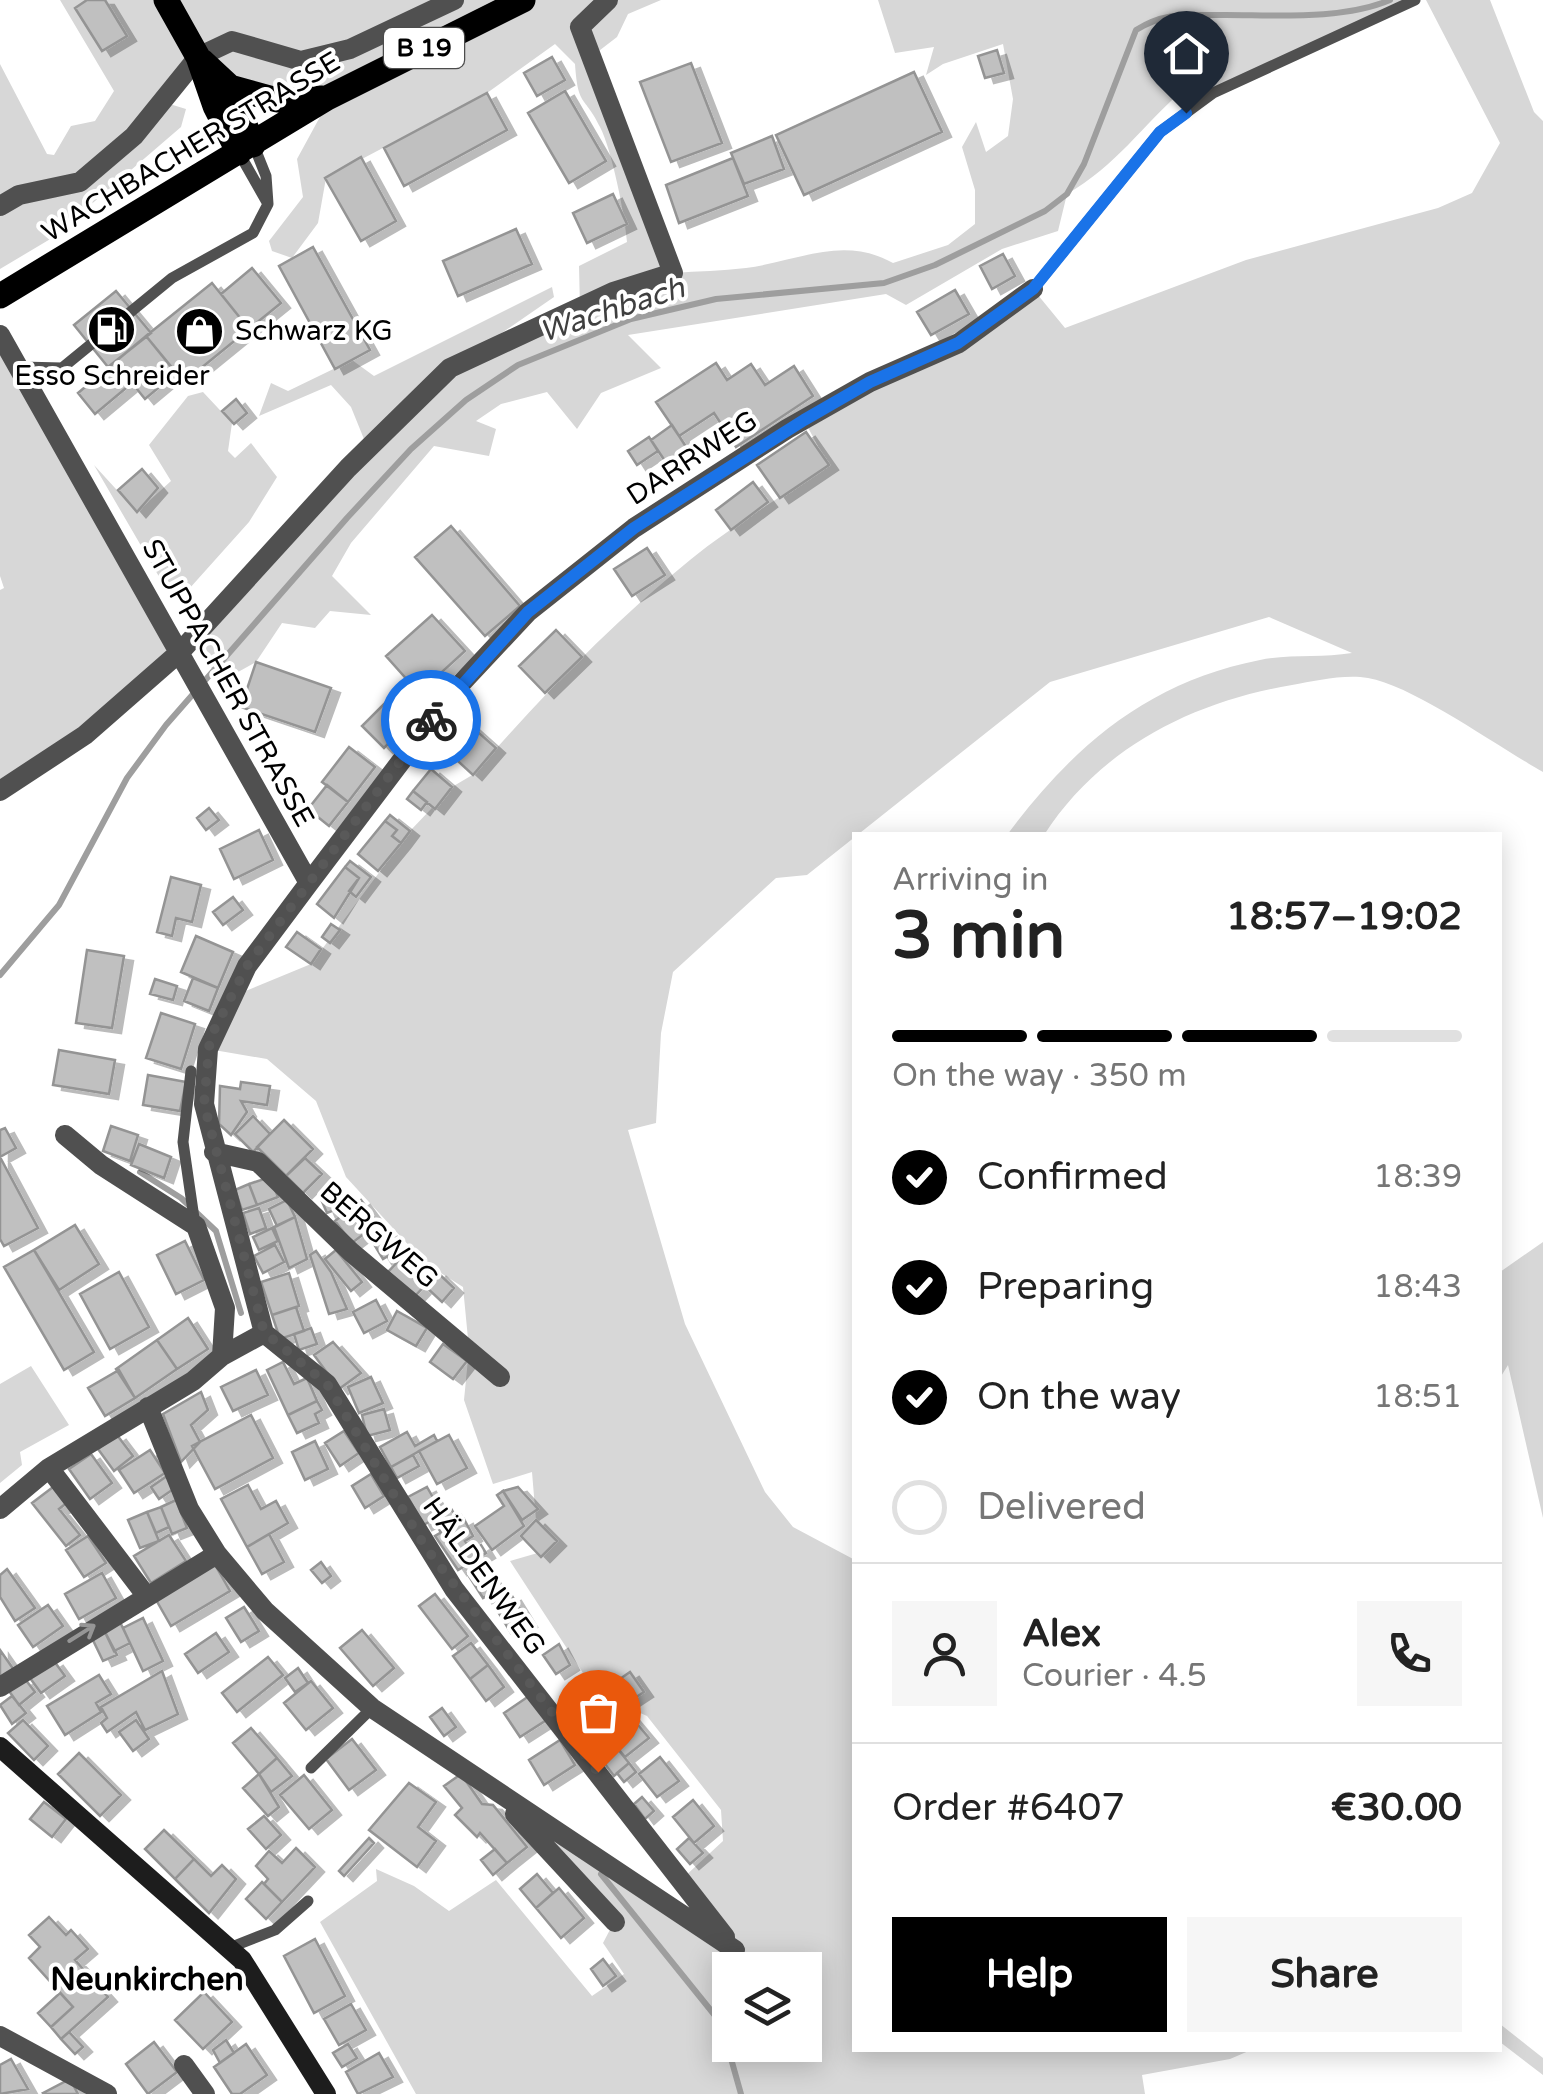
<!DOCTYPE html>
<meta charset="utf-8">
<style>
body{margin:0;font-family:"Varela Round",sans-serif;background:#f6f6f6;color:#222;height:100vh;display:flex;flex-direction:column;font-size:38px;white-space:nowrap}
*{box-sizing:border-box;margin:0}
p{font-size:32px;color:#767676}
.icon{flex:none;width:55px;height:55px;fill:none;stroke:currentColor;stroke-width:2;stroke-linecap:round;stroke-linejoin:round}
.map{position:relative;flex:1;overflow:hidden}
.details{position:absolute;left:852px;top:832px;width:650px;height:1220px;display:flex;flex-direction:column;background:#fff;border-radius:0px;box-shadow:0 5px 25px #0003}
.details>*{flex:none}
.controls{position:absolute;left:712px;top:1952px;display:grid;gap:20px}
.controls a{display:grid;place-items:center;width:110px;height:110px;border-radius:0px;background:#fff;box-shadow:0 5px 25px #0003;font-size:50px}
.pin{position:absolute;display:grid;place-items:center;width:85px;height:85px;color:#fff;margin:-102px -42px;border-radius:50% 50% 50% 0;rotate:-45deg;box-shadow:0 0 10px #0007}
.pin .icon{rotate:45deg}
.courier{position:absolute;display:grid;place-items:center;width:100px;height:100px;margin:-50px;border:8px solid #1a73e8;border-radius:50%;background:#fff;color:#222;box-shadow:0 2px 12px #0007}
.overview em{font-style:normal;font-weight:700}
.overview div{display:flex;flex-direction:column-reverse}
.overview{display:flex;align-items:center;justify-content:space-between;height:170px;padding:0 40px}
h1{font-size:65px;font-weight:700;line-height:75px}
.bar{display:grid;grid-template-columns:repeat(4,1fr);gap:15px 10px;align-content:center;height:120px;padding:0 40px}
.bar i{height:12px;border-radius:8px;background:#e0e0e0}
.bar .active{background:#000}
.bar p{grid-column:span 4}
.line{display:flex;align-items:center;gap:25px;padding:0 40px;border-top:2px solid #e0e0e0}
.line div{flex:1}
.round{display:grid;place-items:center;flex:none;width:105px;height:105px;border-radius:0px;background:#f6f6f6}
ol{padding:0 40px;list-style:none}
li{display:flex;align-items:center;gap:30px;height:110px}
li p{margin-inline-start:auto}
li .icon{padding:10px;border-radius:50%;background:#000;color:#fff;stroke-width:4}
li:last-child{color:#767676}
li i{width:55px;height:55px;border:5px solid #e0e0e0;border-radius:50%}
.button{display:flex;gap:20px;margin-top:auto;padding:20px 40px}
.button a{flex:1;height:115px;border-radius:0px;background:#000;color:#fff;font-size:40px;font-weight:700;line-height:115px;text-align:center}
.button a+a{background:#f6f6f6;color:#222}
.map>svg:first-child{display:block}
.green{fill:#d7d7d7;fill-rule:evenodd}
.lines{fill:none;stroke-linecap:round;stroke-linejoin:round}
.stream{stroke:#9e9e9e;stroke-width:6}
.building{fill:#c0c0c0;stroke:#949494;stroke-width:2.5;filter:url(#shadow)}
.lane{stroke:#505050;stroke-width:11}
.street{stroke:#505050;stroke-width:20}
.secondary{stroke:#1d1d1d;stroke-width:20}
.primary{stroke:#000;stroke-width:25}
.oneway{stroke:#969696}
.done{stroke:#595959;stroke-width:10;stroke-dasharray:0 18}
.route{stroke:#1a73e8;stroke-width:12}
.labels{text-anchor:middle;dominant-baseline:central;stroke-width:8;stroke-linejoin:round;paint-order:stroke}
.shield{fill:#fff;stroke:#4c4c4c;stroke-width:2.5}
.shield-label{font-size:25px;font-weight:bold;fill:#000}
.street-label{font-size:28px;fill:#000;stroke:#fff}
.poi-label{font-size:28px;fill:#000;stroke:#fff;text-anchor:start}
.water-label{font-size:30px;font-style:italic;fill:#3f3f3f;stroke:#fff}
.quarter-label{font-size:32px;font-weight:bold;fill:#000;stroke:#fff}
</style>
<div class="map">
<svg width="1543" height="2094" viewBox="0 0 1543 2094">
<defs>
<filter id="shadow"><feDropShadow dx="9" dy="5" stdDeviation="0" flood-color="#0004"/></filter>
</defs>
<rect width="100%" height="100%" fill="#fff"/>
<!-- green -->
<path class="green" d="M60 0H661L628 14 617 37 591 57 674 273C698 271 722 271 746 268 798 261 843 235 893 263L948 245 975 224V190L962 147 976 122 986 152 1008 136 1013 99 1003 44 943 64 926 75 934 47 895 53 878 0H1415L1213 93 1184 89C1141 127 1117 165 1067 194L1058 231 1002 249 906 305 886 294 628 335 661 368 601 393 577 429 547 392 501 404 476 421 496 429 489 456 434 446 351 543 332 576 371 615 330 611 315 628 282 623 256 662 222 681 190 641 368 449 351 407 331 385 259 416 271 383 288 391 352 360 374 376 552 287 554 297 458 363 580 308 579 266 627 242C625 216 612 150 600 127 584 94 578 108 575 64L555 44 487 93 326 178 318 223 292 258 272 251 269 241 303 197 297 159 327 104 277 100 198 58 163 102 186 109 181 127 52 238 0 269V64L47 154 54 155 71 126 95 121 114 91Z
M1426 0H1490L1534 112 1543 121V772C1498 747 1414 686 1368 678 1344 674 1315 681 1292 685 1192 702 1100 748 1044 835H1007C1073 746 1148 682 1260 660 1289 654 1322 658 1352 653L1269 617 1050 682 807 875 776 878 673 972 661 1033 656 1123 628 1130 685 1324 765 1492 793 1527 855 1560V2050H1251L1230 2059 1142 2075 1145 2094H416L320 1922 377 1881 376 1869 414 1886 449 1911 496 1880 592 1996 624 1974 603 1943 614 1922 482 1781 732 1948 682 1879 723 1841 721 1810 647 1716 596 1693 510 1561 548 1550 557 1541 536 1520 532 1472 493 1484 464 1400 469 1349 463 1287 425 1263 346 1177 316 1101 267 1059 208 1049 231 997 311 964 410 831 452 787 474 774C540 698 611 624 690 560 734 524 782 497 828 465L804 420 959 343 1033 289 1065 328 1246 260 1438 208 1472 193 1500 143ZM730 1970H805V2045H730Z
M0 334 181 651 0 791V590L4 588 0 576Z
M203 392 232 423 228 451 235 458 251 443 277 477 249 522 189 589H173L161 580 94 465 137 512 171 481 149 445 188 396Z
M1543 1242V1518L1508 1365 1500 1378V1272Z
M31 1366 69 1425 20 1452 22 1465 0 1483V1384Z
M1500 2024 1543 2058V2075L1500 2042Z"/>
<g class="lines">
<!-- stream -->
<path class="stream" d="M0 975 59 905 127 778 166 725 347 518 411 449 466 400 518 365 631 319 716 299 884 283 935 265 1045 211 1067 194 1084 164 1136 30C1168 10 1190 16 1226 15 1277 15 1343 20 1390 0
M140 1172 181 1198 216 1231 241 1313
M601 1874 721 2023 741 2094"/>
</g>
<!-- building -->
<path class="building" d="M87 0H105L127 36 102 51 75 8Z
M997 50 1004 73 985 78 978 56Z
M552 57 565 80 537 96 524 73Z
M691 63 722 143 671 162 640 82Z
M914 72 942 132 804 195 776 135Z
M565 91 606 161 569 183 528 113Z
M487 93 507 130 404 186 384 148Z
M772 136 784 169 744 184 731 153Z
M361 157 396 221 361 241 325 178Z
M733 158 748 196 679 223 666 185Z
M613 194 627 224 587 243 573 213Z
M516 229 532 264 458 296 443 261Z
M313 247 370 350 335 369 279 266Z
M1003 254 1015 276 992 289 980 266Z
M252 268 281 303 249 329 221 294Z
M212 283 249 329 184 382 146 336Z
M955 290 969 314 931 335 917 312Z
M116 291 151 333 108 367 74 325Z
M146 336 176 373 145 399 115 362Z
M115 362 132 383 95 414 78 393Z
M716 363 727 380 751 364 765 385 794 366 813 396 736 447 714 413 679 436 656 402Z
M236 399 247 413 234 424 222 411Z
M672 425 690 453 669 467 651 440Z
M806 432 829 465 780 498 757 465Z
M649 437 658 451 637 465 628 451Z
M142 469 158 488 137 512 118 490Z
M753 482 768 502 731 530 716 510Z
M451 526 520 606 485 636 415 557Z
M647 548 665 575 632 596 614 569Z
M432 615 465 651 419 693 386 656Z
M556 630 582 657 545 693 519 666Z
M256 662 331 688 315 732 241 707Z
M391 697 413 719 384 748 362 726Z
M470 725 496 748 473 775 447 751Z
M349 747 375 767 348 802 322 782Z
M431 769 452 787 435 809 413 791Z
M327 785 348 802 329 826 308 809Z
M413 791 427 802 421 810 407 799Z
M209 808 219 820 206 830 197 818Z
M390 815 410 831 401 843 392 836 397 830 385 821Z
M385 821 397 830 392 836 401 843 378 871 358 854Z
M259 830 273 860 234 879 220 849Z
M350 861 371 877 356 897 349 891 359 878 345 867Z
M345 867 359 878 334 918 317 904Z
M171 877 201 885 192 922 176 918 172 936 157 932Z
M233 897 243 910 223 925 213 912Z
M331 924 340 930 330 943 322 937Z
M297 932 321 949 311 964 286 947Z
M196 936 233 952 218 988 181 972Z
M87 950 124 956 112 1028 76 1023Z
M193 978 218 988 209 1011 184 1001Z
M155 979 177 986 173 1000 150 994Z
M161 1013 195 1024 181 1069 146 1058Z
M59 1050 115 1060 109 1094 53 1085Z
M148 1075 186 1082 180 1111 143 1105Z
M241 1082 270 1086 267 1105 241 1101 247 1112 231 1135 219 1124 220 1086 240 1089Z
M253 1116 270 1134 253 1152 235 1134Z
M284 1120 313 1149 286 1176 257 1147Z
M111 1126 138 1135 130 1161 103 1151Z
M5 1128 16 1148 0 1157 38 1228 4 1246 0 1239V1130Z
M139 1144 171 1157 164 1178 131 1165Z
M305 1158 322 1174 303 1193 286 1176Z
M270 1177 278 1197 257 1205 249 1184Z
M249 1184 257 1205 242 1210 235 1190Z
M338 1189 345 1206 327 1213 320 1197Z
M287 1200 295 1217 277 1226 269 1209Z
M361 1200 378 1223 352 1243 335 1221Z
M259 1208 266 1228 250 1234 243 1213Z
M295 1217 307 1259 289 1268 274 1227Z
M75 1225 99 1264 59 1290 34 1250Z
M272 1228 278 1241 259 1250 253 1237Z
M388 1232 398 1250 383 1259 372 1241Z
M185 1241 204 1280 176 1294 157 1255Z
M275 1245 284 1262 263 1273 254 1256Z
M34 1250 94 1352 64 1370 4 1267Z
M336 1250 362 1282 351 1291 325 1259Z
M316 1251 331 1272 347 1309 329 1314 310 1255Z
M402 1257 431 1279 415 1296 388 1272Z
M119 1272 149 1327 110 1349 80 1294Z
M437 1272 454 1288 442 1302 425 1286Z
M289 1273 299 1306 272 1315 261 1282Z
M376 1300 387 1321 364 1333 353 1312Z
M296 1307 304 1331 280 1339 272 1315Z
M397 1311 427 1328 416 1346 387 1330Z
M188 1318 208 1349 177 1369 157 1340Z
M311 1328 317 1344 299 1350 294 1334Z
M157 1340 177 1369 135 1398 116 1369Z
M333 1342 361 1373 339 1389 314 1355Z
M443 1344 467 1361 453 1379 430 1362Z
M283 1362 294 1384 307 1378 317 1401 288 1415 267 1370Z
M119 1370 135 1398 105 1416 88 1388Z
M256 1370 268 1395 233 1411 221 1387Z
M371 1377 383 1403 359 1413 348 1387Z
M201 1392 208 1410 191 1425 200 1442 181 1462 163 1414Z
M317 1401 322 1410 315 1414 319 1423 297 1433 288 1415Z
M384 1409 390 1430 367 1436 362 1415Z
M251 1415 273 1458 215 1489 192 1446Z
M344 1431 359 1453 340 1466 325 1443Z
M407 1432 415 1446 434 1435 437 1441 391 1467 380 1447Z
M117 1435 133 1456 114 1471 98 1449Z
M449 1435 467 1468 437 1484 419 1451Z
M315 1441 328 1469 305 1480 292 1452Z
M150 1450 165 1473 134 1493 119 1470Z
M91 1454 112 1483 90 1499 69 1469Z
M413 1455 419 1466 397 1478 391 1467Z
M371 1474 384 1496 365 1508 352 1486Z
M167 1476 175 1488 159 1499 151 1487Z
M57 1484 69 1501 59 1509 80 1535 66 1546 32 1503Z
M248 1485 261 1509 276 1501 288 1523 247 1547 221 1499Z
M427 1487 443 1515 423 1525 408 1497Z
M518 1487 538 1509 522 1520 503 1491Z
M503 1491 524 1526 492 1550 475 1526 504 1506 497 1495Z
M176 1500 187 1528 172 1534 161 1507Z
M161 1507 169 1527 156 1533 147 1512Z
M452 1510 458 1521 440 1531 434 1520Z
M147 1512 159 1541 140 1548 128 1520Z
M464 1519 473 1536 465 1541 472 1551 481 1545 486 1553 458 1570 435 1536Z
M536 1520 557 1541 541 1557 521 1536Z
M269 1534 284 1562 262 1574 247 1547Z
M169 1535 186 1561 151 1583 134 1556Z
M88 1536 106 1563 84 1577 66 1550Z
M321 1562 331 1576 322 1583 311 1570Z
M214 1563 230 1591 171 1626 155 1598Z
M482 1563 498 1589 483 1598 467 1573Z
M7 1569 35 1608 15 1621 0 1597V1575Z
M102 1573 116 1598 79 1619 65 1594Z
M435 1594 468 1636 452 1649 419 1606Z
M512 1596 528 1622 511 1633 495 1607Z
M48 1605 63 1626 33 1647 18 1625Z
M244 1607 259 1631 241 1642 226 1618Z
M143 1618 163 1661 143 1671 123 1628Z
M120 1622 130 1643 114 1651 104 1630Z
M104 1630 117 1655 103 1661 91 1636Z
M362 1630 394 1668 373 1686 340 1648Z
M216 1633 229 1652 198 1673 185 1654Z
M471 1643 488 1665 470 1679 453 1656Z
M559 1644 570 1665 556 1674 543 1655Z
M0 1650 14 1670 0 1679Z
M268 1657 283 1675 237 1712 222 1693Z
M54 1661 65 1676 41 1693 30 1678Z
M488 1665 504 1687 486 1701 470 1679Z
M298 1668 308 1683 295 1692 285 1678Z
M162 1671 178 1714 145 1730 136 1712 107 1732 101 1723 107 1718 101 1707Z
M630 1672 644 1692 627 1703 614 1683Z
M99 1675 111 1694 96 1703 101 1712 65 1735 47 1706Z
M25 1679 35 1692 19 1705 9 1691Z
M311 1681 333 1708 306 1730 284 1703Z
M532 1694 548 1719 520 1737 504 1713Z
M12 1696 26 1713 12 1724 0 1705Z
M576 1699 585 1711 571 1721 563 1708Z
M442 1708 456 1727 444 1736 430 1717Z
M585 1711 591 1719 577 1729 571 1721Z
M628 1713 649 1738 625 1757 603 1731Z
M23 1720 48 1746 34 1760 8 1733Z
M136 1720 149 1739 133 1751 119 1732Z
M251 1728 277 1758 259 1774 233 1743Z
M352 1739 376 1770 349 1790 326 1759Z
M560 1740 575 1765 544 1785 529 1760Z
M617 1748 629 1763 614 1776 602 1760Z
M79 1753 121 1795 100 1816 58 1774Z
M660 1757 679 1781 657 1797 639 1774Z
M277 1758 292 1776 271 1792 259 1774Z
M629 1763 636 1772 624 1782 617 1773Z
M259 1774 279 1807 268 1816 243 1788Z
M461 1774 482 1804 493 1805 527 1847 507 1863 480 1833 477 1837 455 1815 462 1808 444 1786Z
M304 1775 332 1810 309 1829 280 1795Z
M409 1783 436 1802 418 1827 436 1841 417 1867 369 1830Z
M642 1797 654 1811 645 1819 634 1804Z
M693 1800 714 1826 694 1843 673 1817Z
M44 1802 66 1819 52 1837 30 1819Z
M264 1816 281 1835 266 1849 248 1829Z
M164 1830 194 1859 175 1879 145 1849Z
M369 1838 374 1843 344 1876 339 1871Z
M689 1838 703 1853 690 1864 677 1849Z
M296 1848 315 1867 282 1902 264 1884 268 1879 256 1866 269 1851 282 1863Z
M495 1849 507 1863 493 1875 481 1860Z
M194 1859 211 1876 222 1865 236 1879 209 1913 175 1879Z
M537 1874 553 1893 536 1908 520 1889Z
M262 1882 282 1902 266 1919 246 1899Z
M559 1888 584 1918 561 1938 536 1908Z
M49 1917 66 1935 71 1930 88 1949 75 1960 108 1997 61 2039 51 2027 73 2007 29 1958 40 1947 29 1935Z
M315 1939 345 1996 314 2013 284 1956Z
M603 1959 616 1976 603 1986 591 1969Z
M204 1992 232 2022 203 2049 175 2020Z
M60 1993 73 2007 51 2027 38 2013Z
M351 2004 366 2030 339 2045 324 2019Z
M69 2032 83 2047 75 2054 61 2039Z
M226 2040 234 2053 220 2063 213 2050Z
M154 2042 177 2072 148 2094 126 2064Z
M246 2044 267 2075 240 2094H232L214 2067Z
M348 2044 357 2058 342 2067 333 2053Z
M379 2053 393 2077 358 2094 346 2072Z
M11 2059 28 2089 0 2094V2065Z
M70 2079 78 2094H44L43 2093Z"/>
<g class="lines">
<!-- lane -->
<path class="lane" d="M239 153 268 204 266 176 254 146
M1033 289 1160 132 1213 93 1415 0
M21 367 62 368 172 278 253 233 268 204
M191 1071 183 1142 195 1225
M311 1768 372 1708
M229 1948 275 1930 308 1901"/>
<!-- street -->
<path class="street" d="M0 206 19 195 80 182 134 136 198 57 232 41 301 61 350 49 454 0
M0 335 309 883
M0 791 85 735 181 651 348 468 450 368 613 292 673 273 580 27 608 0
M65 1135 101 1165 196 1226 225 1308 222 1356
M214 1152 258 1162 351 1252 500 1377
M264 1333 204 1104 208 1049 247 966 309 883 455 690 528 612 634 528 787 429 870 382 959 343 1033 289
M264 1333 327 1384 454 1589 725 1937
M148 1407 189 1509 217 1554 265 1611 372 1708 735 1950
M49 1468 145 1594
M0 1509 49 1468 193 1381 222 1356 264 1333
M0 1687 217 1554
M515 1814 615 1922
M0 2036 107 2094
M184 2065 205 2094"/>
<!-- secondary -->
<path class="secondary" d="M0 1747 242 1960 326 2094"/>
<!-- primary -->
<path class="primary" d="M166 0 198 57 215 106 239 153
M202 61 230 87 253 145
M230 87 277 100 322 98
M0 296 327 98 523 0"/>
</g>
<!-- one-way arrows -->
<defs><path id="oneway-shaft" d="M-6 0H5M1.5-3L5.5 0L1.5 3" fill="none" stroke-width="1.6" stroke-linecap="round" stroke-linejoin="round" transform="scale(2.5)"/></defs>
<use class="oneway" href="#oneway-shaft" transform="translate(82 1633) rotate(-32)"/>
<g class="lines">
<!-- done -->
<path class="done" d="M431 720 247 966 210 1038 204 1104 264 1332 327 1384 426 1548 598 1772"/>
<!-- route -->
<path class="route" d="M431 720 528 612 634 528 804 420 870 382 958 343 1033 289 1160 132 1186 113"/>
</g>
<!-- icons -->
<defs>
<symbol id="fuel-disc" viewBox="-11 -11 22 22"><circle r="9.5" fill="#000" stroke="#fff"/><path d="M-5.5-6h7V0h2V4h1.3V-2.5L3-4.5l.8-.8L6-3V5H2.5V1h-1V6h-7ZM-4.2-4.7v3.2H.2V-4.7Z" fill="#fff"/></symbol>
<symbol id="shop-disc" viewBox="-11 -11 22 22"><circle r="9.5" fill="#000" stroke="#fff"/><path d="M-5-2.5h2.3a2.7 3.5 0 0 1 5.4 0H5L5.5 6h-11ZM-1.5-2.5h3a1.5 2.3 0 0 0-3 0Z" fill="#fff"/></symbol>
</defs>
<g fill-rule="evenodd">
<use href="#fuel-disc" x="84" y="302" width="55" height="55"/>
<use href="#shop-disc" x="172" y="304" width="55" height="55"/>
</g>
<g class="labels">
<!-- shield labels -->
<rect class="shield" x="384" y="28" width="80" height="40" rx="8"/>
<g class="shield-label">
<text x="424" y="48">B 19</text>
</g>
<!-- street labels -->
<g class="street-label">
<text transform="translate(191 147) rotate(-31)">WACHBACHER STRASSE</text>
<text transform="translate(692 458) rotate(-33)">DARRWEG</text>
<text transform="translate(228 683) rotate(61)">STUPPACHER STRASSE</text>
<text transform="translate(379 1235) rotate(41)">BERGWEG</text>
<text transform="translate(484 1576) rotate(54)">HÄLDENWEG</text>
</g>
<!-- poi labels -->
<g class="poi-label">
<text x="235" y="331">Schwarz KG</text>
<text x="112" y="376" text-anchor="middle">Esso Schreider</text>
</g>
<!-- water labels -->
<g class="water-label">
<text transform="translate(612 310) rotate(-18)">Wachbach</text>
</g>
<!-- quarter labels -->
<g class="quarter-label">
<text x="147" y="1980">Neunkirchen</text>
</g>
</g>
</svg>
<div class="controls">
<a><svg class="icon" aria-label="layers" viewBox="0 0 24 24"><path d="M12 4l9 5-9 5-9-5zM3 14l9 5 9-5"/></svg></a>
</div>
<div class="pin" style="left:598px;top:1772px;background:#ea580c"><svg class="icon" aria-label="bag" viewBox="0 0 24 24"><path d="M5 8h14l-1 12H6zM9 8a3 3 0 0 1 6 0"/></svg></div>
<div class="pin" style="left:1186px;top:113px;background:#1f2937"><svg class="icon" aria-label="home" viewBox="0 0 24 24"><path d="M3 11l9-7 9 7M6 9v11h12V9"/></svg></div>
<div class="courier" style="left:431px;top:720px"><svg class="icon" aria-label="bike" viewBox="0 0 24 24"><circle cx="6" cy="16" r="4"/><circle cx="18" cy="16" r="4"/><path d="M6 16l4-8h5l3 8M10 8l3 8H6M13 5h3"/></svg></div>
<section class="details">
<div class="overview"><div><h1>3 min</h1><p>Arriving in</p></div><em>18:57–19:02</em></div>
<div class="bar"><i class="active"></i><i class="active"></i><i class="active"></i><i></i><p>On the way · 350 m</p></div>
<ol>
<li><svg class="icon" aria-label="check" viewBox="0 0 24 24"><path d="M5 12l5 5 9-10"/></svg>Confirmed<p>18:39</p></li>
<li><svg class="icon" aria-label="check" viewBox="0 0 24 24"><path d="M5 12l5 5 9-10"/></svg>Preparing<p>18:43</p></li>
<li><svg class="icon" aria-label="check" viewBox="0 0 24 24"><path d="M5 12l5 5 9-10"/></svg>On the way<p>18:51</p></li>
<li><i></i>Delivered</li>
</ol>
<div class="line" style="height:180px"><a class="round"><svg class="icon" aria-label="person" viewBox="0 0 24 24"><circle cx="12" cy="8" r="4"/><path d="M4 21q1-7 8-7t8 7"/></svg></a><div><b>Alex</b><p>Courier · 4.5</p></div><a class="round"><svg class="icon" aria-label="phone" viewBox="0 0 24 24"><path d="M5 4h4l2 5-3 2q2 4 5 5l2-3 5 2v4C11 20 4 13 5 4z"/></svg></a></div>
<div class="line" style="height:130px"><div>Order #6407</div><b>€30.00</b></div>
<div class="button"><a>Help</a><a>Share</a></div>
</section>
</div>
